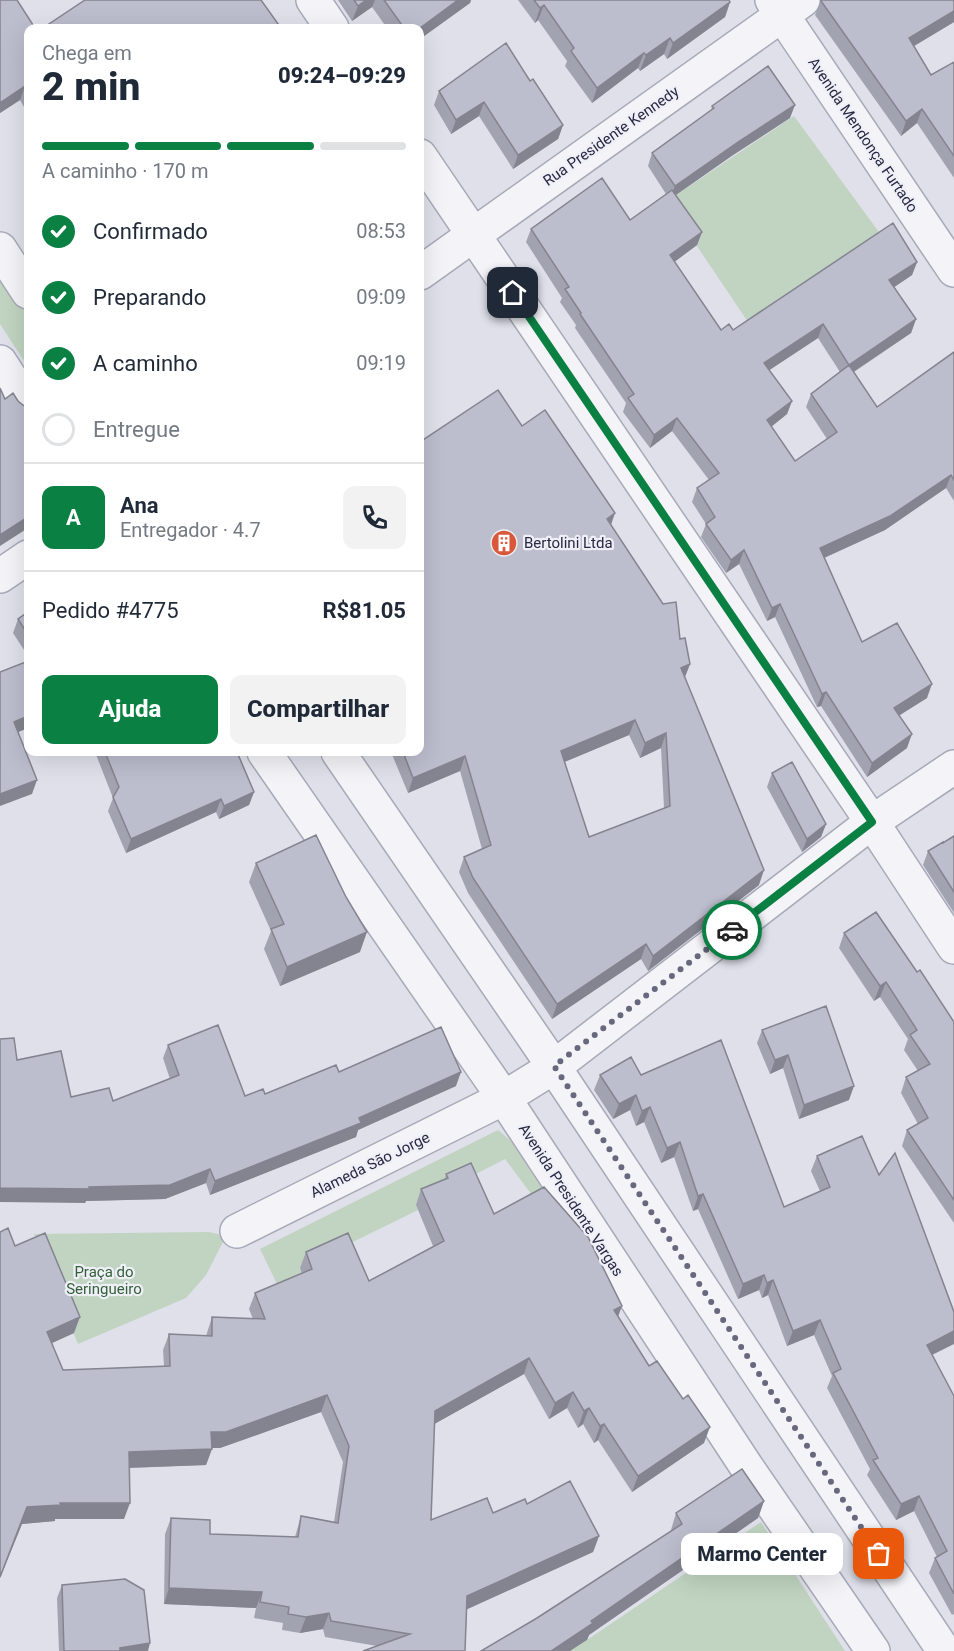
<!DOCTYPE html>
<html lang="pt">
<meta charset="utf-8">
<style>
body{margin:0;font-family:Roboto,sans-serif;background:#f2f2f3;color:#1f2937;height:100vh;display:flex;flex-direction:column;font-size:22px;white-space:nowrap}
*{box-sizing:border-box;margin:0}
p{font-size:20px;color:#747a83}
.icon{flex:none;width:33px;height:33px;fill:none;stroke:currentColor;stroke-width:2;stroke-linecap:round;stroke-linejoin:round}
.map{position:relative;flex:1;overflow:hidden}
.side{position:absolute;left:24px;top:24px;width:400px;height:732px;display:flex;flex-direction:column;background:#fff;border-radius:12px;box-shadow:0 6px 24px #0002}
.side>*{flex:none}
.pin{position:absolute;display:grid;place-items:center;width:51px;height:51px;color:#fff;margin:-26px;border-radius:12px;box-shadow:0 3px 9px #0006}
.courier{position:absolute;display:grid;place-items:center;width:60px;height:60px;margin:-30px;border:4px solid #0b8043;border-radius:50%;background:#fff;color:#222;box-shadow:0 2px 8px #0007}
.bubble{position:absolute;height:42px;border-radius:12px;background:#fff;box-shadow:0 6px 24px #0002;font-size:20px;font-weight:800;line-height:42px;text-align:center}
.overview em{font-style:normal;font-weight:800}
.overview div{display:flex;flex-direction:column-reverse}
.overview{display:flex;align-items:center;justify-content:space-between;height:102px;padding:0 18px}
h1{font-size:39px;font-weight:800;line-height:45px}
.bar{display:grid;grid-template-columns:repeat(4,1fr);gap:9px 6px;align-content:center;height:72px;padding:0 18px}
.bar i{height:8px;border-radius:4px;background:#e0e1e3}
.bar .active{background:#0b8043}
.bar p{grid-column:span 4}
.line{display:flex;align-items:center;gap:15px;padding:0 18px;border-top:2px solid #e0e1e3}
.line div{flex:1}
.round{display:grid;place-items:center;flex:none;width:63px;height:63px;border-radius:12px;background:#f2f2f3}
ol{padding:0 18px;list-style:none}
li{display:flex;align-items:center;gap:18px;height:66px}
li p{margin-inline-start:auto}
li .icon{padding:6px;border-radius:50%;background:#0b8043;color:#fff;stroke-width:4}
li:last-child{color:#747a83}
li i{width:33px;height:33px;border:3px solid #e0e1e3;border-radius:50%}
.action{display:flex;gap:12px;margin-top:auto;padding:12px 18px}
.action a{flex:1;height:69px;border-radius:12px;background:#0b8043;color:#fff;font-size:24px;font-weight:800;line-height:69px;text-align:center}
.action a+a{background:#f2f2f3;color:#1f2937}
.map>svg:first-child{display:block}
.green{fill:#c0d4c1}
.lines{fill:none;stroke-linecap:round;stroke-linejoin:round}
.minor-casing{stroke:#a8a9b8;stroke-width:36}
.minor{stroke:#f3f3f8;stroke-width:33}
.wall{fill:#a2a3b0;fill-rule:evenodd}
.shaded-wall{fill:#848490}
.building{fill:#bcbdcd;stroke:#848490;stroke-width:1.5;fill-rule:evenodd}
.done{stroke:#67687d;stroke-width:6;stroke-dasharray:0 10.8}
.route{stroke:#0b8043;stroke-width:8}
.labels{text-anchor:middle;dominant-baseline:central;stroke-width:4.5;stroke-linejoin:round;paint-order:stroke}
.street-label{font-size:15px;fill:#272842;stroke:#eff0f7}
.poi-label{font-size:15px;fill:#272842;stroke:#eff0f7;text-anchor:start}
.park-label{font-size:15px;fill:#335f39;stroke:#eff0f7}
</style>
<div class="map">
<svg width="954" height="1651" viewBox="0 0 954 1651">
<rect width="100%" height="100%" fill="#dfe0ea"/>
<!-- green -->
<path class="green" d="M794 116 884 239 752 328 668 203 670 199Z
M0 268 28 312V367L0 324Z
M498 1130 512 1142 548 1197 538 1203 505 1159 416 1205 418 1210 300 1268 302 1274 277 1284 260 1249Z
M209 1232 226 1236 206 1275 186 1298 78 1344 34 1234Z
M761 1522 845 1651H570L587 1640Z"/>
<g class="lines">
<defs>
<path id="minor" d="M313 0 332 28
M772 0 954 270
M420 156 872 822 954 947
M0 249 28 292
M420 273 803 0
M0 362 28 405
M0 576 28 557
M264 752 504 1098 746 1466 873 1651
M338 752 554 1067 944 1651
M237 1231 504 1098 554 1067 872 822 954 767"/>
</defs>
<!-- minor casing -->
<use href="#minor" class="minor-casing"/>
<!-- minor -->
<use href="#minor" class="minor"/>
</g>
<!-- wall -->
<path class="wall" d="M0 0 28 28V114L20 100 0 113Z
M338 0H471L470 3 420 39V28H387L372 7 352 21Z
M518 0H729L730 2 725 17 667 59 664 54 640 71 638 68 592 103 565 66 567 61 538 20 535 23Z
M821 0H954V22L914 46 931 75 954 62V178L917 123 901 136 815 15Z
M530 81 563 125 558 139 513 169 479 116 451 134 434 105 439 91Z
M712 106 790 118 733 155 676 195 702 232 697 245 674 262 721 330H733L917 262 912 275 894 287 916 319 911 333 854 372 877 407 954 352V501L946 488 885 530 824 558 862 642 927 698 899 715 907 748 867 777 821 706 817 707 775 617 767 621 739 564 726 573 701 537 706 524 692 502 697 488 709 480 672 431 650 448 623 412 626 403 575 328 576 325 560 302 562 298 526 242 531 229 630 220 666 194 648 166 652 153 711 111ZM818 338 840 372 811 394 806 407 827 439 795 461 771 427 787 414 792 401 769 370Z
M522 426 611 526 680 639 690 664 685 677 759 885 648 971 641 959 552 1019 468 893 459 872 464 857 482 849 460 771 408 793 391 752H420ZM629 735 640 758 661 748 664 808 589 837 564 762Z
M28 612V656L13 633 18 619Z
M95 752H237L254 792 249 805 219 819 216 812 126 853 108 811 113 798Z
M772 773 826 824 821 837 802 852 767 787Z
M954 836V913L923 865 928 851 943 843Z
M256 863 360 952 280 986 264 949 271 931 249 882Z
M844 933 917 972 954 1022V1223L902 1146 907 1130 918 1124 901 1093 906 1077 918 1071 904 1050 908 1039 880 997 874 1001 839 948Z
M762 1030 849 1100 799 1119 783 1068 770 1074 757 1043Z
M168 1045 245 1096 265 1094 339 1072 456 1086 358 1130 356 1137 210 1195 206 1183 165 1199 86 1201 85 1203 17 1060 71 1097 113 1101 170 1079 163 1058Z
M600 1075H641L784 1207 820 1191 811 1171 817 1156 932 1355 954 1396V1614L952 1615 929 1573 935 1558 937 1557 914 1511 896 1520 867 1475 870 1469 827 1388 832 1376 814 1335 787 1346 768 1295 762 1298 759 1290 738 1299 698 1209 693 1211 674 1157 661 1163 644 1122 636 1126 630 1110 613 1119 594 1090Z
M446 1174 618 1317 649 1366 704 1443 632 1492 598 1440 594 1443 583 1424 578 1428 567 1408 549 1419 524 1374 434 1424 431 1520 493 1513 527 1504 599 1536 593 1552 467 1609 465 1651H363L377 1646 325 1637 323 1629 300 1633 282 1630 283 1623 254 1618 256 1608 164 1604 165 1534 171 1518 210 1534 295 1537 301 1516 334 1522 343 1462 321 1412 220 1448H212L206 1465 129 1468 124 1519H55V1521L22 1524 0 1578V1232L15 1246 74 1333 52 1343 63 1370 164 1366 163 1350 169 1334 206 1336 212 1317 253 1319 249 1309 255 1293 302 1274 300 1268 306 1252 369 1281 433 1246 416 1205 421 1189 445 1179Z
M764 1501 758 1518 589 1635 587 1640 537 1618 672 1531 671 1530 676 1513Z
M62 1585 148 1651H59L57 1598Z"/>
<!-- shaded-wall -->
<path class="shaded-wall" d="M366 0H375L372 7 352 21 358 6Z
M458 0H471L470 3 420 39V28Z
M730 2 725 17 667 59 673 43Z
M544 5 538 20 535 23 540 8Z
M954 11V22L904 52 909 38Z
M670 38 664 54 640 71 646 55Z
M644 53 638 68 592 103 597 88Z
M25 86 20 100 0 113V103Z
M484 102 479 116 451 134 456 120Z
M795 105 790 118 733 155 670 199 675 186 738 142Z
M922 109 917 123 901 136 906 121Z
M563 125 558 139 513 169 518 155Z
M702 232 697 245 665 269 670 255Z
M917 262 912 275 884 294 889 280Z
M916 319 911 333 844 378 849 365Z
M823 324 818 338 759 377 764 363Z
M792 401 787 414 762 434 767 420Z
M677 418 672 431 650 448 654 435Z
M951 475 946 488 885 530 815 562 820 548Z
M615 513 610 528 607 519Z
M28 517V528L0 546V535Z
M744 550 739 564 726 573 731 560Z
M780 604 775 617 767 621 772 608Z
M690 664 684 679 681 668Z
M932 684 927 698 889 722 894 708Z
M826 692 821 706 817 707 822 694Z
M28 716V728L9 736 14 722Z
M635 720 629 735 555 766 561 751Z
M666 733 661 748 640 758 645 743Z
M912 734 907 748 867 777 872 763Z
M465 756 460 771 408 793 413 778Z
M37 780 32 794 0 806V794Z
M254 792 249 805 219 819 224 806Z
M221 799 216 812 126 853 131 839Z
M826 824 821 837 802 852 807 839Z
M764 870 759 885 648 971 653 956Z
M367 932 360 952 280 986 287 967Z
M646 944 641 959 552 1019 557 1004Z
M886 982 880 997 874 1001 880 986Z
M788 1055 783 1068 770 1074 775 1060Z
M461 1072 456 1086 358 1130 356 1137 210 1195 215 1181Z
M854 1086 849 1100 799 1119 804 1105Z
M636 1095 630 1110 613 1119 619 1104Z
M650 1107 644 1122 636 1126 642 1111Z
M680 1142 674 1157 661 1163 667 1148Z
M210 1169 206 1183 165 1199 86 1201 85 1203 0 1202V1188L89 1187Z
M703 1194 698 1209 693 1211 698 1196Z
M764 1275 759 1290 738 1299 743 1284Z
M773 1280 768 1295 762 1298 767 1283Z
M622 1306 616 1322 614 1310Z
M80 1317 74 1333 41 1348 47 1332Z
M820 1320 814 1335 787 1346 793 1331Z
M954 1331V1344L922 1360 927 1345Z
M529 1358 524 1374 429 1427 435 1411Z
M573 1392 567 1408 549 1419 555 1403Z
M327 1395 321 1412 220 1448H205L211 1432Z
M589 1408 583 1424 578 1428 584 1411Z
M604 1424 598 1440 594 1443 600 1426Z
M710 1427 704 1443 632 1492 638 1476Z
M212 1449 206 1465 123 1468 129 1452Z
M919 1496 914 1511 896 1520 901 1504Z
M764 1501 758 1518 589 1635 587 1640 570 1651H551L591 1621Z
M60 1503H130L124 1519H55V1521L22 1524 0 1578 27 1507Z
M599 1536 593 1552 461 1612 467 1596Z
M169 1588 262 1592 256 1608 164 1604Z
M329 1613 323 1629 300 1633 306 1617Z
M150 1643 148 1651H119L120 1648Z"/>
<!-- building -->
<path class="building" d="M0 0H17L35 28H28V92L25 86 0 103Z
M85 0H261L281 28H43Z
M354 0H366L358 6Z
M384 0H458L420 28H404Z
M534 0H729L730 2 673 43 670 38 646 55 644 53 597 88 571 51 574 48 544 5 540 8Z
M821 0H954V11L909 38 931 75 954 62V156L922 109 906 121 821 1Z
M506 43 530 81 533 79 563 125 518 155 484 102 456 120 439 91Z
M768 66 795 105 738 142 675 186 652 153 714 108 712 106Z
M602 178 630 220 672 190 702 232 670 255 721 330 729 324 733 330 893 223 917 262 889 280 916 319 849 365 877 407 954 352V480L951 475 890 516 820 548 862 642 897 623 932 684 894 708 912 734 872 763 826 692 822 694 780 604 772 608 744 550 731 560 706 524 715 517 697 488 719 473 677 418 654 435 628 398 634 394 580 314 581 313 565 289 569 287 531 229ZM823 324 849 365 811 394 837 432 795 461 767 420 792 401 764 363Z
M0 388 5 399 13 393 18 401 28 409V517L0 535Z
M498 390 522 426 545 410 615 513 607 519 663 604 676 602 680 639 685 638 690 664 681 668 764 870 653 956 646 944 557 1004 473 878 464 857 491 845 465 756 413 778 403 752H420V442ZM635 720 645 743 666 733 670 806 589 837 561 751Z
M28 612V635L18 619Z
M28 661V716L14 722 37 780 0 794V672Z
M105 752H237L254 792 224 806 221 799 131 839 113 797 119 787Z
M792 762 826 824 807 839 772 773Z
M316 835 346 897 367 932 287 967 271 929 284 924 256 863Z
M954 836V892L928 851 943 842V843Z
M876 912 917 972 920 970 954 1022V1200L907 1130 928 1118 906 1077 930 1064 910 1035 917 1030 886 982 880 986 844 933Z
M826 1006 854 1086 804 1105 788 1055 775 1060 762 1030Z
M218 1025 245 1096 263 1089 265 1094 336 1065 339 1072 441 1027 461 1072 359 1118 361 1123 215 1181 210 1169 170 1185 89 1187 90 1189 0 1188V1039L14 1038 17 1060 61 1051 71 1097 109 1088 113 1101 179 1075 168 1045Z
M721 1040 784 1207 830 1187 817 1156 862 1136 879 1175 895 1153 954 1312V1331L927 1345 954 1396V1594L935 1558 947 1551 919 1496 901 1504 873 1460 878 1458 833 1373 841 1369 820 1320 793 1331 773 1280 767 1283 764 1275 743 1284 703 1194 698 1196 680 1142 667 1148 650 1107 642 1111 636 1095 619 1104 600 1075 631 1057 641 1075Z
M471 1163 494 1214 544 1187 588 1237 622 1306 614 1310 649 1366 657 1361 683 1399 688 1395 710 1427 638 1476 604 1424 600 1426 589 1408 584 1411 573 1392 555 1403 529 1358 435 1411 431 1520 487 1498 493 1513 525 1499 527 1504 570 1481 599 1536 467 1596 465 1651H363L410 1634 331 1621 329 1613 306 1617 288 1614 289 1607 260 1602 262 1592 169 1588 171 1518 210 1520V1534L298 1537 301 1516 338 1523 349 1446 327 1395 226 1432H211L212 1449 129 1452 130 1503H60L61 1505 27 1507 0 1577V1232L8 1228 15 1246 45 1233 80 1317 47 1332 63 1370 170 1366 169 1334 212 1336V1317L265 1319 255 1293 312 1269 306 1252 348 1233 369 1281 444 1241 421 1189 448 1178 446 1174Z
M742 1469 764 1501 591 1621 593 1623 551 1651H481L537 1618 682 1524 676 1513Z
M125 1579 144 1590 150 1643 120 1648V1651H64L62 1585Z"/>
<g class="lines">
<!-- done -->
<path class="done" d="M732 930 554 1066 879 1554"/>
<!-- route -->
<path class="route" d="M513 293 872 822 732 930"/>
</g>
<!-- icons -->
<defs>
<symbol id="building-disc" viewBox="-11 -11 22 22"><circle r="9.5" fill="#d9573a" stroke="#eff0f7"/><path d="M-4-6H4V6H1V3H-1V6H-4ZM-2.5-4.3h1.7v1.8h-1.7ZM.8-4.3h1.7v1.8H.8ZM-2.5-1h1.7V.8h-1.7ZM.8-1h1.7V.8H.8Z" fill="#fff"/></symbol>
</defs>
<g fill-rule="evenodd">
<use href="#building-disc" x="489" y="528" width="30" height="30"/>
</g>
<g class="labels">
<!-- street labels -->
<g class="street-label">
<text transform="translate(863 135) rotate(56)">Avenida Mendonça Furtado</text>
<text transform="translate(611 136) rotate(-35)">Rua Presidente Kennedy</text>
<text transform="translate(370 1165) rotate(-26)">Alameda São Jorge</text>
<text transform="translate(571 1200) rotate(57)">Avenida Presidente Vargas</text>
</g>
<!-- poi labels -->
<g class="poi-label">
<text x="524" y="543">Bertolini Ltda</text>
</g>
<!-- park labels -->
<g class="park-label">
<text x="104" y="1272">Praça do<tspan x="104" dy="17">Seringueiro</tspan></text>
</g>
</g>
</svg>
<div class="pin" style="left:879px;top:1554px;background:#ea580c"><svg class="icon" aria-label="bag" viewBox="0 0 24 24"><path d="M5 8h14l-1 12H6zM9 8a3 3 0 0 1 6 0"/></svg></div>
<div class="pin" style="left:513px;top:293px;background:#1f2937"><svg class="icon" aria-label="home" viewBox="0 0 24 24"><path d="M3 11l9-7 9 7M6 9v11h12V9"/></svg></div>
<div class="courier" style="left:732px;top:930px"><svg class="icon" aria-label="car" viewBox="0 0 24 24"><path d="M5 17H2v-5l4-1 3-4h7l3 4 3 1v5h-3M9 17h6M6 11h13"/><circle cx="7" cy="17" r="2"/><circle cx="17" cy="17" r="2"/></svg></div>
<div class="bubble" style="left:681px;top:1533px;width:162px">Marmo Center</div>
<section class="side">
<div class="overview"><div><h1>2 min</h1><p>Chega em</p></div><em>09:24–09:29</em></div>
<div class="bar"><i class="active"></i><i class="active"></i><i class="active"></i><i></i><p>A caminho · 170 m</p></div>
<ol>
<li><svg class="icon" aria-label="check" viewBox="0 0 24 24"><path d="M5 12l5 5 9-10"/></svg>Confirmado<p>08:53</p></li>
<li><svg class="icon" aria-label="check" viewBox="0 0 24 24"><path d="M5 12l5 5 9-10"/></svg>Preparando<p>09:09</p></li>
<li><svg class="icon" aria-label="check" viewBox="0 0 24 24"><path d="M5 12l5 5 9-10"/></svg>A caminho<p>09:19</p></li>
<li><i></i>Entregue</li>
</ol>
<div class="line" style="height:108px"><b class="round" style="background:#0b8043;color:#fff">A</b><div><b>Ana</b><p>Entregador · 4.7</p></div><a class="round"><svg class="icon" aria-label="phone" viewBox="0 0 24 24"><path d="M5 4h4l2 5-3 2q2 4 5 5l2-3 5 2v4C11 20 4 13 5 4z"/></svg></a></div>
<div class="line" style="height:78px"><div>Pedido #4775</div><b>R$81.05</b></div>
<div class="action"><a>Ajuda</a><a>Compartilhar</a></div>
</section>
</div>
